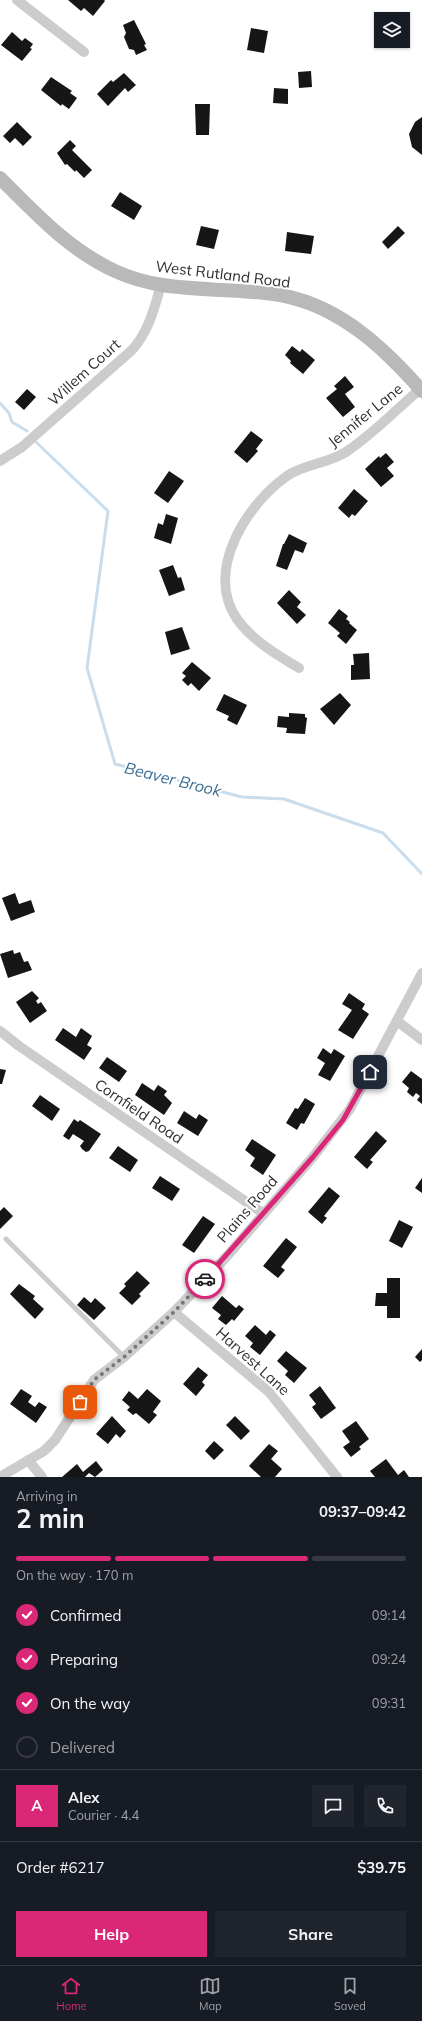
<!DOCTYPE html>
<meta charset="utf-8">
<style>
body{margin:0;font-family:Mulish,sans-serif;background:#20242c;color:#f1f3f6;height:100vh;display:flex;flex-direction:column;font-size:15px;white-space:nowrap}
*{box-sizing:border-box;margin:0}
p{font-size:13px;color:#9ea1a6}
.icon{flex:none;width:22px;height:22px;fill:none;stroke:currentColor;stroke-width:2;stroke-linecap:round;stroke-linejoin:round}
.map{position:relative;height:1477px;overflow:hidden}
.details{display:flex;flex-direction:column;background:#171b24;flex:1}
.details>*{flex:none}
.buttons{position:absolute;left:374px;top:12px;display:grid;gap:8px}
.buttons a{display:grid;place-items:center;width:36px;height:36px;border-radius:0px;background:#171b24;box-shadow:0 1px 3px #0004;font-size:20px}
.pin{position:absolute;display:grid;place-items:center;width:34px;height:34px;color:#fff;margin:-17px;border-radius:8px;box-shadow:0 2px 6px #0006}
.courier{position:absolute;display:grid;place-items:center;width:40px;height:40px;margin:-20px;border:3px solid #db2777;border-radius:50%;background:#fff;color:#222;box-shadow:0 1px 5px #0007}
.summary em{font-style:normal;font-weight:700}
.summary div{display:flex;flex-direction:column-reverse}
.summary{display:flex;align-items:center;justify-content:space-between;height:68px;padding:0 16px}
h1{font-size:26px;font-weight:700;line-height:30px}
.bar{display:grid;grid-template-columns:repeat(4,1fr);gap:6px 4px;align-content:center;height:48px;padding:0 16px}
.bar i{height:5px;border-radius:3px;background:#363941}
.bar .selected{background:#db2777}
.bar p{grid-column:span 4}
.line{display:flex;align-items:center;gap:10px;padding:0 16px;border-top:1px solid #363941}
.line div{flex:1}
.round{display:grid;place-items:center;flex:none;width:42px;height:42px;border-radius:0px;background:#20242c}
ol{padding:0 16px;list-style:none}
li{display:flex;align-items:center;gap:12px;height:44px}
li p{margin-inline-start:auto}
li .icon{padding:4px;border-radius:50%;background:#db2777;color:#fff;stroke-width:4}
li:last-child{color:#9ea1a6}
li i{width:22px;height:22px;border:2px solid #363941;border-radius:50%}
.cta{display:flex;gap:8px;margin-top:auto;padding:8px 16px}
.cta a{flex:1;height:46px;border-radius:0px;background:#db2777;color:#fff;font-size:16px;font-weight:700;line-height:46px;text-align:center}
.cta a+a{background:#20242c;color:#f1f3f6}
.tabs{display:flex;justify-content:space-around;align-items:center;height:56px;border-top:1px solid #363941;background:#171b24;font-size:11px;color:#9ea1a6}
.tabs a{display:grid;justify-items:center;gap:2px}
.tabs .selected{color:#db2777}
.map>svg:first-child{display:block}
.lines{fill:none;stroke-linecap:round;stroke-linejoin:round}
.stream{stroke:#c9dded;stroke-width:3}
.building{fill:#161616}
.service{stroke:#ccc;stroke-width:5}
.minor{stroke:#ccc;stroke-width:10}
.secondary{stroke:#b9b9b9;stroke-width:14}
.done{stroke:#787878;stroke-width:4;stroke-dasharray:0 7.2}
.route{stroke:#db2777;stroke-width:5}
.labels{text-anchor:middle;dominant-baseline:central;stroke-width:4;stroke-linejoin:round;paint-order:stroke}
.street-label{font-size:15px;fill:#2f2f2f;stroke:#fff}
.water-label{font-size:16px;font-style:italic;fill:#3b6e93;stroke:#fff}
</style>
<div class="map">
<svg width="422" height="1477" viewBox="0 0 422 1477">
<rect width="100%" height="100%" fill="#fff"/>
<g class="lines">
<!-- stream -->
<path class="stream" d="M0 403 9 413 12 422 27 431
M36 442 108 511 87 668 115 764 242 797 284 799 383 833 422 874"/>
</g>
<!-- building -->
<path class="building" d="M68 0H104L105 1 93 16 84 8 81 11Z
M134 20 146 44 144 45 147 50 136 55 134 50 129 49 124 37 126 33 123 25Z
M251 28 268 31 264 53 247 50Z
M12 32 22 41 25 38 33 44 30 48 32 49 22 61 1 45Z
M311 71 312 87 299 88 298 72Z
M124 73 136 85 128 92 125 88 108 106 97 94 111 80 113 82Z
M51 77 72 91 70 93 77 98 69 109 62 104 61 106 41 90Z
M274 88 288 89V104L273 103Z
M195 104H210L209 135H196Z
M422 117V155L412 147 409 134 415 122Z
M17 122 32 137 23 146 15 138 10 143 3 136Z
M70 140 76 146 72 150 92 170 84 178 76 170 75 172 67 164 65 165 57 153Z
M120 192 142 206 134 220 111 206Z
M201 226 219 230 214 249 196 245Z
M398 226 405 233 388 249 382 242Z
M287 232 314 236 311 254 285 251Z
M292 346 300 352 302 349 315 360 303 374 290 363 291 361 285 355Z
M345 376 354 387 345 394 355 407 343 417 326 398 337 389 334 386Z
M27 389 36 397 24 410 15 402Z
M251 431 263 440 256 449 258 451 247 463 234 452Z
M386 453 394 462 387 468 394 476 381 487 365 469 379 456 380 458Z
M169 471 184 481 168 503 154 493Z
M354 489 368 501 355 516 352 514 349 518 338 508Z
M166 514 178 518 171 544 154 538 158 523 163 525Z
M289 534 307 543 303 553 295 550 287 570 276 566 283 544H284Z
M173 565 178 578 181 577 185 590 169 596 159 570Z
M289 590 301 602 297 607 306 615 297 624 277 603Z
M339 609 348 616 346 619 350 622 349 623 357 630 346 644 337 636 340 633 328 623Z
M182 627 190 649 171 655 165 632Z
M369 653 370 679 351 680V665H354L353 654Z
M192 662 211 678 199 691 191 683 188 686 182 680 186 676 182 673Z
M340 693 351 705 334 725 320 709Z
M224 694 247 705 237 725 227 720 229 716 216 710Z
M289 713 305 714V717L307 718 305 734 286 733 287 728 277 727 278 716 289 717Z
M15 893 19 904 31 900 35 912 11 921 2 898Z
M13 950 14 954 20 952 24 962 28 961 32 970 8 978 0 954Z
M32 991 39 998 36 1001 38 1004 41 1002 47 1011 30 1023 16 1002Z
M349 993 365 1004 362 1009 369 1014 353 1039 338 1030 352 1010 342 1004Z
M63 1028 76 1037 81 1028 92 1036 87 1045 92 1048 84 1060 55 1040Z
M323 1048 331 1054 334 1049 345 1056 330 1081 318 1075 325 1063 317 1058Z
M107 1057 127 1071 119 1082 99 1068Z
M0 1069 6 1070 2 1084H0Z
M411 1071 422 1079V1104L417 1100 420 1096 416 1093 413 1097 407 1092 409 1088 402 1082Z
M142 1083 154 1091 158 1085 167 1091 164 1095 172 1103 164 1115 135 1095Z
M40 1095 60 1109 52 1121 32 1106Z
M305 1098 315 1104 304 1124 301 1123 297 1130 286 1123 295 1108 298 1109Z
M184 1111 196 1119 199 1114 208 1120 198 1136 177 1123Z
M74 1119 78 1122 80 1120 101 1134 89 1151 86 1152 82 1149 80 1146 84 1141 73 1134 69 1140 63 1136Z
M376 1131 387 1141 370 1160 373 1162 367 1169 354 1157Z
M252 1139 276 1155 263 1175 250 1166 255 1158 245 1150Z
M118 1146 138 1160 130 1172 109 1158Z
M160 1176 180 1189 172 1201 152 1188Z
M422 1178V1193L415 1188Z
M329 1187 340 1196 324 1216 327 1218 322 1224 308 1212Z
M4 1207 13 1216 0 1229V1211Z
M203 1216 215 1224 194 1253 182 1245Z
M399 1220 413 1227 402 1248 389 1241Z
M286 1238 297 1247 281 1267 285 1270 278 1278 263 1266Z
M137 1271 150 1283 139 1294 141 1296 132 1305 119 1293 126 1286 124 1284Z
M387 1278H400V1318H387V1306H375L376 1293H387Z
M19 1284 35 1296 33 1299 44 1309 35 1319 10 1294Z
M222 1296 236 1308 239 1305 244 1309 234 1321 232 1319 226 1325 218 1319 221 1315 212 1308Z
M84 1297 91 1303 95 1298 106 1308 94 1320 77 1305Z
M255 1325 266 1335 270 1330 276 1335 260 1355 250 1347 253 1343 245 1336Z
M422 1349V1360L420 1362 415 1357Z
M286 1351 307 1368 294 1383 285 1375 288 1371 277 1361Z
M198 1367 208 1375 202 1382 205 1385 196 1396 183 1384Z
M320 1386 336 1408 321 1419 312 1407 316 1404 309 1395Z
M21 1389 32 1396 28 1402 35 1407 39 1402 47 1407 36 1423 10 1404Z
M147 1389 161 1401 153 1412 157 1415 149 1424 136 1413 133 1415 127 1410 130 1407 122 1400 129 1391 138 1399Z
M112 1416 126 1431 120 1438 116 1434 108 1444 96 1434Z
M235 1416 250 1431 241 1440 226 1425Z
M356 1421 369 1439 359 1447 361 1449 351 1457 343 1447 350 1442 342 1431Z
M214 1441 224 1450 214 1460 205 1451Z
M269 1444 278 1451 271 1459 282 1469 275 1477H261L249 1466Z
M386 1459 398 1475 404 1470 409 1477H375L370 1471Z
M96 1461 103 1470 95 1477 89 1473 85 1477H62L77 1464 83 1472Z"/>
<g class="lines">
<!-- service -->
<path class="service" d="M6 1239 124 1357"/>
<!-- minor -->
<path class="minor" d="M17 0 84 52
M0 461 22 447 132 350C149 331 154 309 161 285
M299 668C277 655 252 640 237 619 204 571 247 504 287 476 304 464 327 464 346 452 373 434 396 410 420 389
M397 1021 422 1040
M0 1031 19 1046 264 1214
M174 1312 269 1392 337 1477
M28 1460 42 1477
M0 1477 44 1451 55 1440 94 1380 124 1357 174 1312 228 1255 313 1157 350 1109 422 973"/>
<!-- secondary -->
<path class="secondary" d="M0 178C35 213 69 250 115 271 149 287 185 288 222 290 243 291 264 292 285 296 342 308 385 349 422 391"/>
</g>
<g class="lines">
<!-- done -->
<path class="done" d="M80 1402 94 1380 124 1357 174 1312 205 1279"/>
<!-- route -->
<path class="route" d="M205 1279 313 1157 343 1120 370 1072"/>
</g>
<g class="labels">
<!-- street labels -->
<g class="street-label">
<text transform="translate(223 274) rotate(7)">West Rutland Road</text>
<text transform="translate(84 372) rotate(-42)">Willem Court</text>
<text transform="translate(365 415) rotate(-39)">Jennifer Lane</text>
<text transform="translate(139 1111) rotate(34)">Cornfield Road</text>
<text transform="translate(247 1209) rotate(-49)">Plains Road</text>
<text transform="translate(253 1361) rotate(42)">Harvest Lane</text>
</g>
<!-- water labels -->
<g class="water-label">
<text transform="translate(173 779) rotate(14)">Beaver Brook</text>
</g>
</g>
</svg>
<div class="buttons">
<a><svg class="icon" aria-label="layers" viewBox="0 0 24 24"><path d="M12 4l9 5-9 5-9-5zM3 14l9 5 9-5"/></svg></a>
</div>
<div class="pin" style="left:80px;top:1402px;background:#ea580c"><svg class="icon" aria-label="bag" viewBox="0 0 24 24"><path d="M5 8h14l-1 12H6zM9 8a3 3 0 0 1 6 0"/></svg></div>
<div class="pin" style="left:370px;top:1072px;background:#1f2937"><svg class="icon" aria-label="home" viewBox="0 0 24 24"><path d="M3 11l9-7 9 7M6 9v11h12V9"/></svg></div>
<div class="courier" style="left:205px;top:1279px"><svg class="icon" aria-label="car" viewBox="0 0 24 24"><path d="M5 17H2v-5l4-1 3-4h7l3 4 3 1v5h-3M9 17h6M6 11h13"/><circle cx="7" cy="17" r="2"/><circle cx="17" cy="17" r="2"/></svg></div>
</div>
<section class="details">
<div class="summary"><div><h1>2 min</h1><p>Arriving in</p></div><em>09:37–09:42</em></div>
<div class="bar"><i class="selected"></i><i class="selected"></i><i class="selected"></i><i></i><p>On the way · 170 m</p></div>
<ol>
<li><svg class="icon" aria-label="check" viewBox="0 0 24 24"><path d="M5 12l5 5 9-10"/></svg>Confirmed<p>09:14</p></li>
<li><svg class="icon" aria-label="check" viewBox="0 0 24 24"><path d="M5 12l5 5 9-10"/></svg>Preparing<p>09:24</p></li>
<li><svg class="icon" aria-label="check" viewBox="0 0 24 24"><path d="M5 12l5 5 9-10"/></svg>On the way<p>09:31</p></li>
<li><i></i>Delivered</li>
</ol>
<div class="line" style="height:72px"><b class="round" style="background:#db2777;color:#fff">A</b><div><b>Alex</b><p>Courier · 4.4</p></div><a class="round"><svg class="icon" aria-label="chat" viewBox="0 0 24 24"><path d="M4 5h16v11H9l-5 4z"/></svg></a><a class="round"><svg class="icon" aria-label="phone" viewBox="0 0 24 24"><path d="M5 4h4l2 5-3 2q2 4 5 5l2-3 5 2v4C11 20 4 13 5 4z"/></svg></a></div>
<div class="line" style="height:52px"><div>Order #6217</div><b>$39.75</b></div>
<div class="cta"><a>Help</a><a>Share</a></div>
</section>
<nav class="tabs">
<a class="selected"><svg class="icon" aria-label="home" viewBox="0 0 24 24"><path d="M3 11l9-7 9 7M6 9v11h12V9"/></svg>Home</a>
<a><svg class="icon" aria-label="map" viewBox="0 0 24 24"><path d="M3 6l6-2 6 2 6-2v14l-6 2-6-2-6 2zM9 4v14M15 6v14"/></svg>Map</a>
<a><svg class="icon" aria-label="saved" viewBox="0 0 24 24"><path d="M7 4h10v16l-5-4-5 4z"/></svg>Saved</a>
</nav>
